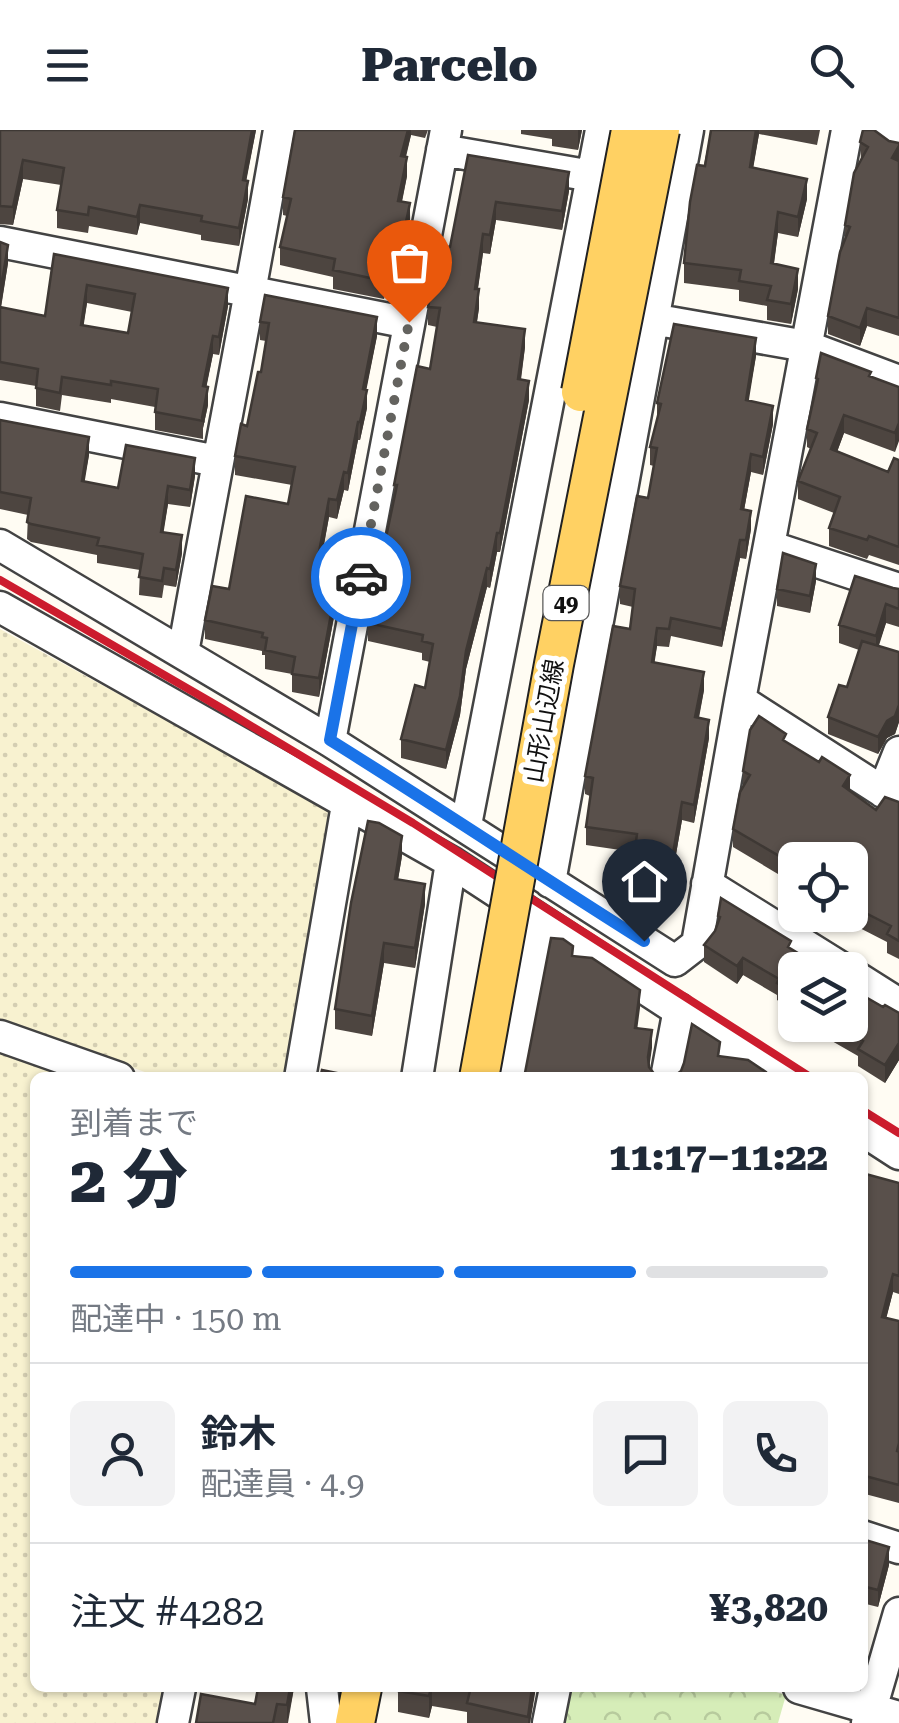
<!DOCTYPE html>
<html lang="ja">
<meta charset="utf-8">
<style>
body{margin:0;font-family:"Roboto Serif","Noto Sans JP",serif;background:#f2f2f3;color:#1f2937;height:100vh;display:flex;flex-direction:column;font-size:38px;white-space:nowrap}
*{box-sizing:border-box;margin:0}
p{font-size:32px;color:#747a83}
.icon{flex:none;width:55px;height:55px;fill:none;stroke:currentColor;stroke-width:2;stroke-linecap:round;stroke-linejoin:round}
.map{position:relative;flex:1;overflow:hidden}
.side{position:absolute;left:30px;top:942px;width:838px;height:620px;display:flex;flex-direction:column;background:#fff;border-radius:15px;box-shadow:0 2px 8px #0004}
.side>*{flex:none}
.buttons{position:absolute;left:778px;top:712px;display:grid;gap:20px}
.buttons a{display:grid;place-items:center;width:90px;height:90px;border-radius:15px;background:#fff;box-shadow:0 2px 8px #0004;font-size:50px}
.pin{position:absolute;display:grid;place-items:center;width:85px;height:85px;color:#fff;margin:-102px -42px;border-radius:50% 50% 50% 0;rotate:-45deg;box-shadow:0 0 10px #0007}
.pin .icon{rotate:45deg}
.courier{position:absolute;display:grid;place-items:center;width:100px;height:100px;margin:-50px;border:8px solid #1a73e8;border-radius:50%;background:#fff;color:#222;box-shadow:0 2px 12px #0007}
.headline em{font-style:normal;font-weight:800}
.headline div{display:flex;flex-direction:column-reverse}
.headline{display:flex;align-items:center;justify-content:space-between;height:170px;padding:0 40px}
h1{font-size:65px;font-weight:800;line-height:75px}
.bar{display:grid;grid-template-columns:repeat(4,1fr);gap:15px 10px;align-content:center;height:120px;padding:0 40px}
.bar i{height:12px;border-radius:8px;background:#e0e1e3}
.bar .on{background:#1a73e8}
.bar p{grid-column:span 4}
.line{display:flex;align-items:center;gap:25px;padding:0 40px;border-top:2px solid #e0e1e3}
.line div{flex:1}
.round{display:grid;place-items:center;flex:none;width:105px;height:105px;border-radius:15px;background:#f2f2f3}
header{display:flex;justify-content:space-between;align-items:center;height:130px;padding:0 40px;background:#fff;font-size:45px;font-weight:800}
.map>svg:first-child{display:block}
.farmland{fill:url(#farmland-dots)}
.park{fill:url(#park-crowns)}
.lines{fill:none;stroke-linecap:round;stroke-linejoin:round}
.minor-casing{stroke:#434343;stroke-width:35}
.major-casing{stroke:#212121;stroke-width:42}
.minor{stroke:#fff;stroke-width:30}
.major{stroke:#ffd163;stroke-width:38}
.rail{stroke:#cc1c2d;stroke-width:8}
.major-bridge-casing{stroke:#212121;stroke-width:42;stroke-linecap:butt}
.major-bridge{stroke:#ffd163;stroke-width:38}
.wall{fill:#4d4540;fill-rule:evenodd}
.shaded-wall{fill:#3e3834}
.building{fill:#59504b;stroke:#3e3834;stroke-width:2.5;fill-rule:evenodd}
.done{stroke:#64635f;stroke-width:10;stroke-dasharray:0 18}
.route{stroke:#1a73e8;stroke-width:12}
.labels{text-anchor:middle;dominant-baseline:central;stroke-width:10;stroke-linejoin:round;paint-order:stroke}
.shield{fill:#fff;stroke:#585858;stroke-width:2.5}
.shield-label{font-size:22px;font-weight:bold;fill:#101010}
.street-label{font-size:25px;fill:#101010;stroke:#fff}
</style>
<header><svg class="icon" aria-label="menu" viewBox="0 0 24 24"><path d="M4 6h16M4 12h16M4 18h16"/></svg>Parcelo<svg class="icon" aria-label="search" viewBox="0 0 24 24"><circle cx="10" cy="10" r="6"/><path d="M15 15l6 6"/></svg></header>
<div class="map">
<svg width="899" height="1593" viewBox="0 0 899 1593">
<defs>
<pattern id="farmland-dots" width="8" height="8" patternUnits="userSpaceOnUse" patternTransform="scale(2.5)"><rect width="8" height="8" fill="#f8f2d0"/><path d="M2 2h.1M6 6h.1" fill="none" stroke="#d4ceb2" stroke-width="1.8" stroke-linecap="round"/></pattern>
<pattern id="park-crowns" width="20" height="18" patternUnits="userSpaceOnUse" patternTransform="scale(2.5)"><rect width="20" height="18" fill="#d6edb8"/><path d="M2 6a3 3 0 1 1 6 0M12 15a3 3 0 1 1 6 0" fill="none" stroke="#b7ca9d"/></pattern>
</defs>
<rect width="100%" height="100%" fill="#fffcf3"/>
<!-- farmland -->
<path class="farmland" d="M0 499 335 683 286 947H159L0 891Z
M0 919 82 947 35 948V1558H169L162 1593H0Z"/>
<!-- park -->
<path class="park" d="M565 1558H763L786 1565 778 1593H558Z"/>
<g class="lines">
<defs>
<path id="minor" d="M878 0 899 13
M442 20 592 46
M0 112 409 193
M652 189 806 216 899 251
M0 288 217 331
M0 415 330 611 675 831 697 814 740 570 847 0
M769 416 899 459
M0 477 451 732 782 948
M183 523C214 348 249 175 279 0
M740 570 899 672
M330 611 446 0
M883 662 899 622
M466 695 601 0
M550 752 688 0
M707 754 845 840
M850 843 899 874
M0 906 119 948
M300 948 347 675
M417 948 451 732
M509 948 539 791
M666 948 679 879
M862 1000 899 1024
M862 1406 899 1418
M322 1558 326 1593
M799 1558 899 1587
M173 1593 180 1558
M548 1593 555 1558
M867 1593 899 1483"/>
<path id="major" d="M355 1593 362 1558"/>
</defs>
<!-- minor casing -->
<use href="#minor" class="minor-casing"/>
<!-- major casing -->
<use href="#major" class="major-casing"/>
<!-- minor -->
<use href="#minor" class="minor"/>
<!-- major -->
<use href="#major" class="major"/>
<!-- rail -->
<path class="rail" d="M0 450 223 579 413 693 812 948
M862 980 899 1003"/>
<defs>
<path id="major-bridge" d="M581 262 631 0
M479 948 554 534 660 0"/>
</defs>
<!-- major-bridge casing -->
<use href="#major-bridge" class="major-bridge-casing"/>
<!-- major-bridge -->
<use href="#major-bridge" class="major-bridge"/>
</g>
<!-- wall -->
<path class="wall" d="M0 0H256L246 50 248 69 239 116 201 110V105L140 93 137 105 89 96 88 103 57 98V80L61 55 23 49 13 95 0 94Z
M295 0H428L425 8 411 5 406 27 407 46 402 72 410 91 403 124H400L392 162 386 161 384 169 333 159V147L280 135V117L287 86 283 85V67Z
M521 0H582L578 20 552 16V9L521 4Z
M711 0H820L817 15 759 4 753 37 807 69 798 107 778 103 774 134 798 159 791 194 767 190V176L739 171V160L684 153V133Z
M889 11 899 13V206L867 196 860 216 828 204V186L845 110V95L861 31 860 12Z
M468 25 569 61 562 100 496 90 490 124 483 123 478 159 479 178 477 192 525 217 521 250 529 270 500 422H497L490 458 487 457 466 539 460 585 446 639 401 628V609L425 558 430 532 422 530V523L368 511V493L394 366V355L430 239 437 197 428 195V177L450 117Z
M0 112 8 133 1 178 45 186 54 124 228 176 219 225 213 224 206 257 208 275 203 298V309L155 300V277L111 269V273L62 265 60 281 36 276V256L0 250ZM87 173 132 182 128 203 83 196Z
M260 192 377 206 366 259 367 278 360 310H358L348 361 344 360 337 389 329 387 317 454 336 476 319 567 292 562V544L265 539V525H262V521L205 509V490L229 459 288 374 292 355 235 345V326L247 296 261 242 266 211 260 210Z
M756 226 748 270 773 294 763 345 751 342 744 380 751 399 746 429 740 428 722 517 671 506 669 517 657 516 654 532 704 560 699 588 709 608 694 693 682 690 675 730 680 749 675 781 630 773V755L634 722 586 715V697L590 666 585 664V646L630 499 633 477 620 474V456L648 368 654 336 650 335V317L657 289V273Z
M871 247 899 257 895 322 844 303 837 322 888 342 899 330V435L869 425 867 429 829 416V398L834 383 798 369V351L811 319 807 317V299L816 257V248Z
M0 290 89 325 84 351 118 358 195 346 190 377 168 374 163 402 182 423 176 457 164 455 162 468 139 465 140 440 97 433V425L31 412 27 409 28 385 0 379Z
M816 451 810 483 777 476V459Z
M893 458 899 459V497L886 493 878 516 899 522V592L895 604 887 608 878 624 828 604V587L847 557 859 520 839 513V495Z
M786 612 876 680 899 672V829L887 823V812L848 792 846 795 828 785H850V730H795V760L788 756V750L733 717V699L743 656V641Z
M402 726 398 749 425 774 415 838 384 833 372 906 335 899V879Z
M718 786 791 819 795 840V881L777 870V865L743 845 737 854 704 832V815L715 801 718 793Z
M883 877 899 883V930L885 953 858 936V926L804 895H850Z
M862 1043 899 1053V1164L893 1162 886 1188 899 1191V1373L865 1364 862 1369Z
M862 1409 889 1435 878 1477 862 1473Z
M258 1558H294L288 1593H196L255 1574Z
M398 1558H535L530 1593H467V1582L432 1576 429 1588 398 1582Z"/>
<!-- shaded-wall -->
<path class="shaded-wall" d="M252 0H256L243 68V50Z
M408 0H411V5L401 44V26Z
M578 0H582L578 20Z
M756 0H759V4L750 57V37Z
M899 16V35L892 28Z
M407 27V46L398 89V71Z
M23 30V49L13 95V77Z
M569 42V61L562 100V81Z
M807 49V69L798 107V87Z
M248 51V69L239 116V98Z
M496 72V90L490 124V105Z
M410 73V91L403 124V106Z
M140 75V93L137 105V87Z
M778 82V103L771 153V133Z
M483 104V123L475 177V159Z
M400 105V124L392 162V144Z
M8 115V133L0 182V164Z
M798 139V159L791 194V174Z
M87 155V173L81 213V195Z
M228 158V176L219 225V207Z
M479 159V178L474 210V192Z
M867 178V196L860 216V198Z
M377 187V206L363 277V259Z
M525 199V217L518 268V249Z
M213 206V224L203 274V256Z
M756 208V226L746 288V270Z
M529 251V270L500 422V403Z
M208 257V275L203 298V291H202Z
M367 260V278L360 310V292Z
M773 276V294L763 345V327Z
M844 285V303L831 338V319Z
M358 292V310L348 361V343Z
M899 293V311L895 322V303Z
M89 307V325L82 368V351Z
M751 324V342L741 397V379Z
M195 328V346L190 377V360Z
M344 342V360L337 389V370Z
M168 356V374L161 419V402Z
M329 369V387L313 472V454Z
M751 381V399L746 429V410Z
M497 403V422L490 458V439Z
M182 405V423L176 457V440Z
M740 410V428L722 517V499Z
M816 434V451L810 483V466Z
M487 438V457L466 539 460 585 446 639V620L466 521Z
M336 458V476L319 567V548Z
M886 474V493L876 525V506Z
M657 498V516L652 550V532Z
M704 542V560L695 605V587Z
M899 575V592L895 604 887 608 878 624V607L887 591Z
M709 590V608L694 693V675Z
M850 645V663L843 656Z
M682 672V690L672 747V729Z
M402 706V726L395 768V749Z
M680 731V749L675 781V763Z
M425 754V774L415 838V818Z
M384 813V833L372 906V886Z
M743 828V845L737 854V836Z
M640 860V878L635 916V898Z
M652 900V918L648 946V927Z
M899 913V930L885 953V935Z
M893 1144V1162L882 1205V1187Z
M889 1417V1435L878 1477V1460Z
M290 1558H294L287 1593V1575Z
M432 1558V1576L429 1588V1566Z
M532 1558H535V1564L530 1593H528Z"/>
<!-- building -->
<path class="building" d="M0 0H252L243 50 248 51 239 98 201 91 202 86 140 75 137 87 89 77 88 85 57 80 64 38 23 30 13 77 0 76Z
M295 0H408L401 26 407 27 398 71 410 73 403 106 400 105 392 144 386 142 384 151 333 140 335 129 280 117 291 69 283 67Z
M711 0H756L750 37 807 49 798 87 778 82 771 133 798 139 791 174 767 170 771 156 739 151 741 140 684 133 690 72 697 35 705 36Z
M863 0H874L889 11 899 13V16L892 28 899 31V188L867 178 860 198 828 186 840 122 850 97 845 95 854 43 868 17 860 12Z
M468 25 569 42 562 81 496 72 490 105 483 104 475 159H479L474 192 525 199 518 249 529 251 500 403H497L490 439 487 438 466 521 460 566 446 620 401 609 415 555 425 558 433 514 422 511 423 505 368 493 397 355H394L417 236 430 239 440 178 428 177 433 152 436 153 441 116 450 117Z
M0 112 8 115 0 164Z
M54 124 228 158 219 207 213 206 203 256 208 257 202 288 203 291 155 282 158 259 111 251V255L62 247 60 263 36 258 38 239 0 232V177L45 186ZM87 155 135 164 128 203 81 195Z
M265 165 377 187 363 259 367 260 360 292H358L348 343 344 342 337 370 329 369 313 454 336 458 319 548 292 544 295 527 265 520 267 508 262 507 263 503 205 490 212 456 229 459 246 366 288 374 295 337 235 326 241 294 247 296 258 242H261L269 193 260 192Z
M674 194 756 208 746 270 773 276 763 327 751 324 741 379 751 381 746 410H740L722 499 671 488 669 499 657 498 652 532 704 542 695 587 709 590 694 675 682 672 672 729 680 731 675 763 630 755 637 704 586 697 593 648 585 646 613 496 630 499 635 459 620 456 637 366 648 368 657 318 650 317 661 274 657 273Z
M821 223 871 242 869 246 899 257V293L895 303 844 285 831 319 888 342 894 328 899 330V417L869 406 867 410 829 398 840 367 798 351 817 303 807 299 818 249 816 248Z
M0 290 89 307 82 351 118 358 126 315 195 328 190 360 168 356 161 402 182 405 176 440 164 438 162 451 139 447 143 424 97 415 99 408 31 394 27 392 31 368 0 362Z
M783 423 816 434 810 466 777 459Z
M855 446 893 458 899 459V479L886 474 876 506 839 495Z
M862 511 899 522V575L895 586 887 591 878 607 828 587 839 555 847 557Z
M759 586 786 604 783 610 819 632 822 627 850 645 843 656 876 680 885 667 899 672V811L887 804 891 796 850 775V730H795V741L788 738 791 733 733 699 740 662 750 645 743 641 750 600Z
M368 691 379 693 402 706 395 749 425 754 415 818 384 813 372 886 335 879 351 773Z
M721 768 791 811 788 817 826 840H795V864L777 853 779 849 743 828 737 836 704 815 715 801 720 787 718 786Z
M551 808 563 809 573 816 572 826 592 828 640 860 635 898 652 900 648 927 649 937 655 945 660 948H524Z
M850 858 883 877 885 875 899 883V913L885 935 858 919 863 911 835 895H850Z
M692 894 720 912 718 926 748 930 766 942 765 947 770 948H672L681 941 684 933Z
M322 940 361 948H320Z
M862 1043 899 1053V1146L893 1144 882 1187 899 1191V1313L897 1321 899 1322V1355L865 1346 862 1351Z
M862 1409 889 1417 878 1460 862 1456Z
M258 1558H290L287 1575 277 1574 273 1593H196L201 1564 255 1574Z
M398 1558H431L429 1566 398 1561Z
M451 1558H532L528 1587 467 1573 470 1561Z"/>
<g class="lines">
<!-- done -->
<path class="done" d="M361 447 409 192"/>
<!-- route -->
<path class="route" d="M361 447 330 610C436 676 539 745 644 811"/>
</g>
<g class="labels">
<!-- shield labels -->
<rect class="shield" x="543.5" y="456" width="45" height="34" rx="8"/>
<g class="shield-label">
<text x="566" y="473">49</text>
</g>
<!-- street labels -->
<g class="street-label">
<text transform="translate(544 591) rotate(-80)">山形山辺線</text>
</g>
</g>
</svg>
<div class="buttons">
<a><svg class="icon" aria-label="locate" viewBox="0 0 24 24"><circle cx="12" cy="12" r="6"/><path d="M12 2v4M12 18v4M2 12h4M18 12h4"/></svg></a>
<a><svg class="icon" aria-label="layers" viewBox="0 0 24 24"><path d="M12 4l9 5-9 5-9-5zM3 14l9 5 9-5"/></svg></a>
</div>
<div class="pin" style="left:409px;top:192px;background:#ea580c"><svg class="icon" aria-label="bag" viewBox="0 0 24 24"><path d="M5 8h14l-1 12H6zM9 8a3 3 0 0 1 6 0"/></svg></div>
<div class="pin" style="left:644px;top:811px;background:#1f2937"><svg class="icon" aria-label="home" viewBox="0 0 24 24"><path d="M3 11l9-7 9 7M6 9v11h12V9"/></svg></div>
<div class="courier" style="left:361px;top:447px"><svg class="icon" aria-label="car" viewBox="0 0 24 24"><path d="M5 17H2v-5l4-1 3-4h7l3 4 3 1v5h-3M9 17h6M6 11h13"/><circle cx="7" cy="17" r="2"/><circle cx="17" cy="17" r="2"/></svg></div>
<section class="side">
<div class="headline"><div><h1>2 分</h1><p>到着まで</p></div><em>11:17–11:22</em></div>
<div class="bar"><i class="on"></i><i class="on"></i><i class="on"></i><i></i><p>配達中 · 150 m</p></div>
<div class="line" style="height:180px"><a class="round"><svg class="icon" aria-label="person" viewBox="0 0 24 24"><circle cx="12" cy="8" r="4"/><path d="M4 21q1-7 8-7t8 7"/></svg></a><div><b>鈴木</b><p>配達員 · 4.9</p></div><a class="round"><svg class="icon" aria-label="chat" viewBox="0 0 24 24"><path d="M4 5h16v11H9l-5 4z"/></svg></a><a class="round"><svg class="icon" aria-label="phone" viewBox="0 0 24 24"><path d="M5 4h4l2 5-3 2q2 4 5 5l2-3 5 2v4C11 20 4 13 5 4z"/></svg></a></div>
<div class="line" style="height:130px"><div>注文 #4282</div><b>¥3,820</b></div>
</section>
</div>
